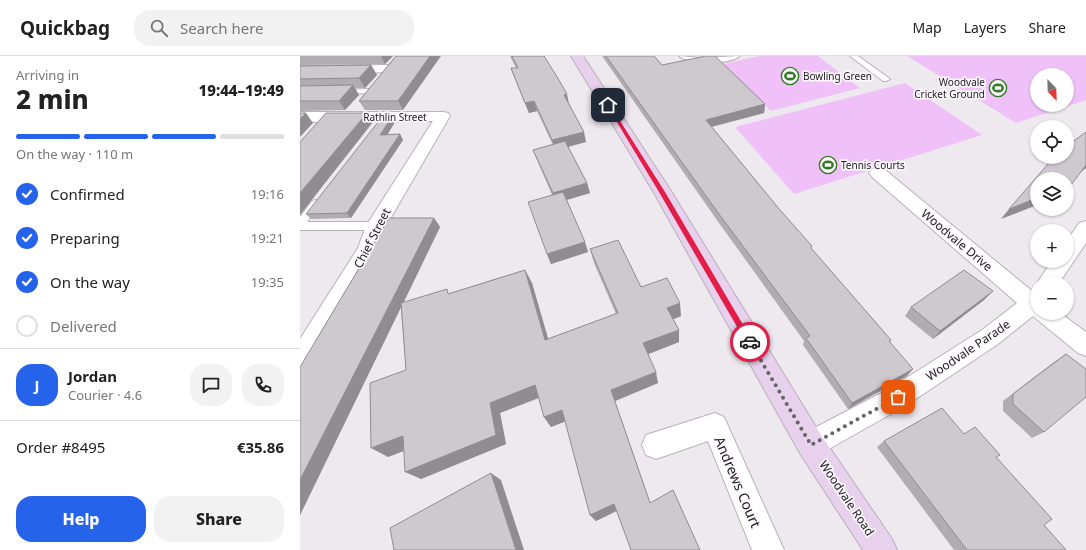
<!DOCTYPE html>
<meta charset="utf-8">
<style>
body{margin:0;font-family:"Noto Sans",sans-serif;background:#f2f2f2;color:#222;height:100vh;display:flex;flex-direction:column;font-size:15px;white-space:nowrap}
*{box-sizing:border-box;margin:0}
p{font-size:13px;color:#767676}
.icon{flex:none;width:22px;height:22px;fill:none;stroke:currentColor;stroke-width:2;stroke-linecap:round;stroke-linejoin:round}
.map{position:relative;flex:1;overflow:hidden}
.panel{display:flex;flex-direction:column;background:#fff;width:300px}
.panel>*{flex:none}
.needle{width:26px;rotate:157deg}
.fabs{position:absolute;left:730px;top:12px;display:grid;gap:8px}
.fabs a{display:grid;place-items:center;width:44px;height:44px;border-radius:50%;background:#fff;box-shadow:0 1px 3px #0004;font-size:20px}
.pin{position:absolute;display:grid;place-items:center;width:34px;height:34px;color:#fff;margin:-17px;border-radius:8px;box-shadow:0 2px 6px #0006}
.courier{position:absolute;display:grid;place-items:center;width:40px;height:40px;margin:-20px;border:3px solid #e11d48;border-radius:50%;background:#fff;color:#222;box-shadow:0 1px 5px #0007}
.headline em{font-style:normal;font-weight:800}
.headline div{display:flex;flex-direction:column-reverse}
.headline{display:flex;align-items:center;justify-content:space-between;height:68px;padding:0 16px}
h1{font-size:26px;font-weight:800;line-height:30px}
.bar{display:grid;grid-template-columns:repeat(4,1fr);gap:6px 4px;align-content:center;height:48px;padding:0 16px}
.bar i{height:5px;border-radius:3px;background:#e0e0e0}
.bar .current{background:#2563eb}
.bar p{grid-column:span 4}
.line{display:flex;align-items:center;gap:10px;padding:0 16px;border-top:1px solid #e0e0e0}
.line div{flex:1}
.round{display:grid;place-items:center;flex:none;width:42px;height:42px;border-radius:16px;background:#f2f2f2}
ol{padding:0 16px;list-style:none}
li{display:flex;align-items:center;gap:12px;height:44px}
li p{margin-inline-start:auto}
li .icon{padding:4px;border-radius:50%;background:#2563eb;color:#fff;stroke-width:4}
li:last-child{color:#767676}
li i{width:22px;height:22px;border:2px solid #e0e0e0;border-radius:50%}
.action{display:flex;gap:8px;margin-top:auto;padding:8px 16px}
.action a{flex:1;height:46px;border-radius:16px;background:#2563eb;color:#fff;font-size:16px;font-weight:800;line-height:46px;text-align:center}
.action a+a{background:#f2f2f2;color:#222}
header{display:flex;align-items:center;gap:24px;box-sizing:border-box;height:56px;padding:0 20px;background:#fff;border-bottom:1px solid #e0e0e0}
header strong{font-size:19px}
nav{display:flex;gap:22px;margin-inline-start:auto;font-size:14px}
.search{width:280px;height:36px;background:#f2f2f2;display:flex;align-items:center;gap:10px;box-sizing:border-box;padding:0 14px;border-radius:16px;color:#767676;font-size:15px}
main{display:flex;flex:1;min-height:0}
.map>svg:first-child{display:block}
.green{fill:#f0c1f9;fill-rule:evenodd}
.lines{fill:none;stroke-linecap:round;stroke-linejoin:round}
.lane-casing{stroke:#b7b2b8;stroke-width:2}
.street-casing{stroke:#b7b2b8;stroke-width:2}
.secondary-casing{stroke:#b7b2b8;stroke-width:2}
.lane{fill:#fff;fill-rule:evenodd}
.street{fill:#fff;fill-rule:evenodd}
.secondary{fill:#e7d1ec;fill-rule:evenodd}
.wall{fill:#b1acb2}
.shaded-wall{fill:#908c91}
.building{fill:#cec8cf;stroke:#908c91}
.route{fill:#e11d48}
.done{stroke:#666467;stroke-width:4;stroke-dasharray:0 7.2}
.labels{text-anchor:middle;dominant-baseline:central;stroke-width:3.5;stroke-linejoin:round;paint-order:stroke}
.far-poi-label{font-size:10px;fill:#1d1c1e;stroke:#fcf6fd;text-anchor:start}
.far-street-label{font-size:10px;fill:#1d1c1e;stroke:#fcf6fd}
.street-label{font-size:12px;fill:#1d1c1e;stroke:#fcf6fd}
.near-street-label{font-size:14px;fill:#1d1c1e;stroke:#fcf6fd}
</style>
<header>
<strong>Quickbag</strong>
<div class="search"><svg class="icon" aria-label="search" viewBox="0 0 24 24"><circle cx="10" cy="10" r="6"/><path d="M15 15l6 6"/></svg>Search here</div>
<nav><a>Map</a><a>Layers</a><a>Share</a></nav>
</header>
<main>
<section class="panel">
<div class="headline"><div><h1>2 min</h1><p>Arriving in</p></div><em>19:44–19:49</em></div>
<div class="bar"><i class="current"></i><i class="current"></i><i class="current"></i><i></i><p>On the way · 110 m</p></div>
<ol>
<li><svg class="icon" aria-label="check" viewBox="0 0 24 24"><path d="M5 12l5 5 9-10"/></svg>Confirmed<p>19:16</p></li>
<li><svg class="icon" aria-label="check" viewBox="0 0 24 24"><path d="M5 12l5 5 9-10"/></svg>Preparing<p>19:21</p></li>
<li><svg class="icon" aria-label="check" viewBox="0 0 24 24"><path d="M5 12l5 5 9-10"/></svg>On the way<p>19:35</p></li>
<li><i></i>Delivered</li>
</ol>
<div class="line" style="height:72px"><b class="round" style="background:#2563eb;color:#fff">J</b><div><b>Jordan</b><p>Courier · 4.6</p></div><a class="round"><svg class="icon" aria-label="chat" viewBox="0 0 24 24"><path d="M4 5h16v11H9l-5 4z"/></svg></a><a class="round"><svg class="icon" aria-label="phone" viewBox="0 0 24 24"><path d="M5 4h4l2 5-3 2q2 4 5 5l2-3 5 2v4C11 20 4 13 5 4z"/></svg></a></div>
<div class="line" style="height:52px"><div>Order #8495</div><b>€35.86</b></div>
<div class="action"><a>Help</a><a>Share</a></div>
</section>
<div class="map">
<svg width="786" height="494" viewBox="0 0 786 494">
<rect width="100%" height="100%" fill="#eee9ef"/>
<!-- green -->
<path class="green" d="M459 0H518L560 32 471 55 423 8Z
M607 0H786V44L716 67ZM737 19H767V49H737Z
M605 27 682 79 494 138 435 71Z"/>
<g class="lines">
<defs>
<path id="lane" d="M379 0 402 2 440 0C429 9 390 9 379 0Z
M550 0H558L590 23 586 25H583Z
M71 33 75 35 74 37 41 38 37 36 41 34Z
M16 144 21 147 7 166H76L80 167 81 170 80 173 76 174H0V161L12 145Z"/>
<path id="street" d="M90 9 95 10 97 13 95 16 0 18V10Z
M0 56H143L148 57 150 60 86 170 77 194 9 312 0 315V283L58 192 66 170 133 65 0 66Z
M578 112 584 113 732 235 737 233V257H760L786 276V300L778 297 733 260 698 288 607 349 511 403 501 399 497 389 501 379 589 333 682 274 717 247 572 121 569 117 572 113Z
M786 165V187L759 227H737L752 205H767V185L779 167Z
M415 357 424 361 484 494H452L408 385 356 403 346 399 342 389 346 379Z"/>
<path id="secondary" d="M271 0H283L371 135 521 379 592 483 597 494H563L501 399 353 135Z"/>
</defs>
<!-- lane casing -->
<use href="#lane" class="lane-casing"/>
<!-- street casing -->
<use href="#street" class="street-casing"/>
<!-- secondary casing -->
<use href="#secondary" class="secondary-casing"/>
<!-- lane -->
<use href="#lane" class="lane"/>
<!-- street -->
<use href="#street" class="street"/>
<!-- secondary -->
<use href="#secondary" class="secondary"/>
</g>
<!-- wall -->
<path class="wall" d="M0 0H93L85 8 0 9Z
M96 0 103 54H65L59 45Z
M210 0H244L269 48 286 86 268 91 287 127 290 137 267 144 288 196 251 208 247 198 252 139 237 104 233 94 253 89 237 55 229 57 214 21 211 12H216Z
M302 0H354L362 9 465 48 464 57 412 71 512 193 591 284 590 285 607 320 548 353 503 289 504 285 419 167Z
M71 9 77 19 65 32H55L59 39 45 54 0 55V10Z
M92 61 95 66 87 79 100 78 103 84 51 162 11 163 6 158Z
M134 162 140 171 104 246 150 237 225 214 232 227 248 283 316 258 294 207 290 193 381 260 373 263 379 274V286L348 298 358 327 315 345 350 446 400 494 317 455 296 465 290 459 265 365 251 371 244 361 239 342 200 357 206 388 121 423 104 395 88 401 106 314 101 251 0 459V311Z
M684 244 633 283 605 260 611 251Z
M766 298 744 376 732 382 703 355V345L754 306Z
M664 378 696 401 744 469 766 494H654L577 391 584 385Z"/>
<!-- shaded-wall -->
<path class="shaded-wall" d="M81 0H93L85 8Z
M130 0H141L103 54 98 45Z
M71 9 77 19 65 32 59 22Z
M53 29 59 39 45 54 39 45Z
M267 38 269 48 266 49 264 39Z
M234 45 237 55 229 57 225 47Z
M465 48 464 57 406 72V64Z
M6 57 13 67 0 81V63Z
M67 57 73 66 0 159V137Z
M92 61 95 66 84 84 80 79Z
M284 76 286 86 255 94 252 84Z
M100 78 103 84 51 162 47 157Z
M786 109V112L777 119Z
M287 127 290 137 256 147 253 137Z
M737 142V149L701 163 709 153Z
M134 162 140 171 0 459V424Z
M285 186 288 196 251 208 247 198Z
M225 214 232 227 252 296 245 284Z
M693 235 684 244 633 283 640 275Z
M380 247 381 260 369 265 367 252Z
M379 274V286L346 299 343 287Z
M613 313 607 320 548 353 552 347Z
M356 316 358 327 315 345 311 334Z
M235 329 243 340 200 357 206 388 121 423 105 416 190 347Z
M262 354 269 364 251 371 244 361Z
M103 380 118 389 88 401 71 392Z
M191 417 201 424 224 494H216Z
M314 448 318 454 296 465 290 459Z"/>
<!-- building -->
<path class="building" d="M96 0H130L98 45H59Z
M212 0H244L259 24 267 38 264 39 284 76 252 84 234 45 225 47 211 12H218Z
M306 0H354L362 9 406 0H415L465 48 406 64 480 154 512 190 511 192 591 284 589 285 613 313 552 347 506 282 510 280 419 158Z
M71 9 59 22 0 23V10Z
M53 29 39 45H0V30Z
M0 57H6L0 63Z
M26 57H67L0 137V86Z
M82 61H92L80 79 100 78 47 157 6 158Z
M786 76V109L771 129 767 131V123H737V142L709 153 754 101H767V90Z
M265 85 287 127 253 137 233 94Z
M263 136 285 186 247 198 228 146Z
M89 162H134L0 424V311Z
M318 184 341 231 367 222 380 247 367 252 379 274 343 287 356 316 311 334 350 447 373 434 400 494H331L314 448 290 459 262 354 244 361 235 329 190 347 196 379 105 416 103 380 71 392 70 327 106 314 101 247 147 233 148 238 225 214 245 284 318 257 290 193Z
M664 214 693 235 640 275 611 251Z
M766 298 786 313V341L744 376 713 348V338Z
M642 352 664 378 675 371 700 399 696 401 752 463 744 469 766 494H667L584 385Z
M191 417 216 494H94L90 472Z"/>
<!-- route -->
<path class="route" d="M306 48 310 49 365 136 452 284V288H447L359 136Z"/>
<g class="lines">
<!-- done -->
<path class="done" d="M450 286 511 389 598 341"/>
</g>
<!-- icons -->
<defs>
<symbol id="stadium-ring" viewBox="-11 -11 22 22"><circle r="9.5" fill="#fcf6fd" stroke="#307b21" stroke-width="1.5"/><path d="M0-5a6.5 5 0 1 0 0 10a6.5 5 0 1 0 0-10ZM-3.5-1.8h7v3.6h-7Z" fill="#307b21"/></symbol>
</defs>
<g fill-rule="evenodd">
<use href="#stadium-ring" x="480" y="10" width="20" height="20"/>
<use href="#stadium-ring" x="688" y="22" width="20" height="20"/>
<use href="#stadium-ring" x="518" y="99" width="20" height="20"/>
</g>
<g class="labels">
<!-- far-poi labels -->
<g class="far-poi-label">
<text x="503" y="20">Bowling Green</text>
<text x="685" y="26" text-anchor="end">Woodvale<tspan x="685" dy="12">Cricket Ground</tspan></text>
<text x="541" y="109">Tennis Courts</text>
</g>
<!-- far-street labels -->
<g class="far-street-label">
<text x="95" y="61">Rathlin Street</text>
</g>
<!-- street labels -->
<g class="street-label">
<text transform="translate(72 182) rotate(-63)">Chief Street</text>
<text transform="translate(657 184) rotate(40)">Woodvale Drive</text>
<text transform="translate(668 294) rotate(-34)">Woodvale Parade</text>
<text transform="translate(547 442) rotate(56)">Woodvale Road</text>
</g>
<!-- near-street labels -->
<g class="near-street-label">
<text transform="translate(438 426) rotate(67)">Andrews Court</text>
</g>
</g>
</svg>
<div class="fabs">
<a><svg class="needle" viewBox="-14 -14 28 28"><path d="M0-13l5 13h-10z" fill="#e53935"/><path d="M0 13l5-13h-10z" fill="#767676"/></svg></a>
<a><svg class="icon" aria-label="locate" viewBox="0 0 24 24"><circle cx="12" cy="12" r="6"/><path d="M12 2v4M12 18v4M2 12h4M18 12h4"/></svg></a>
<a><svg class="icon" aria-label="layers" viewBox="0 0 24 24"><path d="M12 4l9 5-9 5-9-5zM3 14l9 5 9-5"/></svg></a>
<a>+</a>
<a>−</a>
</div>
<div class="pin" style="left:598px;top:341px;background:#ea580c"><svg class="icon" aria-label="bag" viewBox="0 0 24 24"><path d="M5 8h14l-1 12H6zM9 8a3 3 0 0 1 6 0"/></svg></div>
<div class="pin" style="left:308px;top:49px;background:#1f2937"><svg class="icon" aria-label="home" viewBox="0 0 24 24"><path d="M3 11l9-7 9 7M6 9v11h12V9"/></svg></div>
<div class="courier" style="left:450px;top:286px"><svg class="icon" aria-label="car" viewBox="0 0 24 24"><path d="M5 17H2v-5l4-1 3-4h7l3 4 3 1v5h-3M9 17h6M6 11h13"/><circle cx="7" cy="17" r="2"/><circle cx="17" cy="17" r="2"/></svg></div>
</div>
</main>
